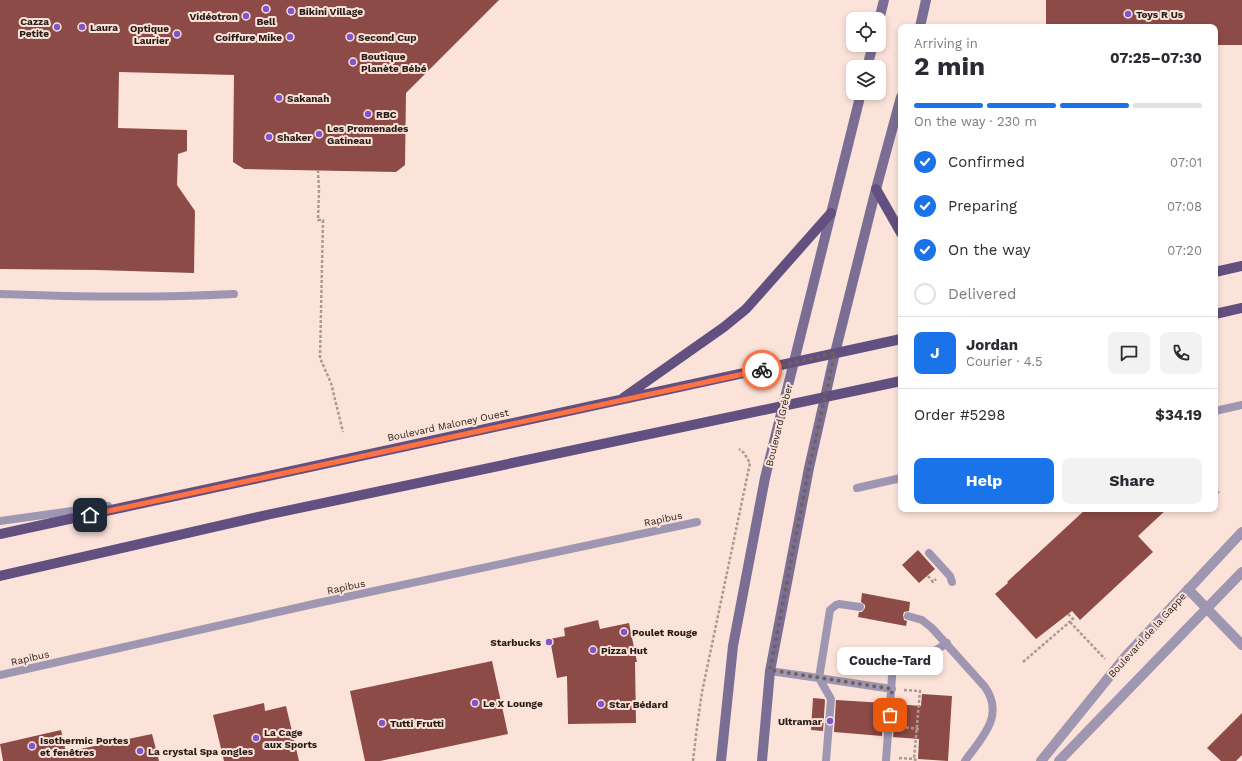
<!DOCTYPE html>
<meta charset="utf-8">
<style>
body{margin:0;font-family:"Work Sans",sans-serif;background:#f2f2f3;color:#2b2b33;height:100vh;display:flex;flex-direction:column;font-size:15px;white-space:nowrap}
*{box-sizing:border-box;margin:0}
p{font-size:13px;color:#7c7c81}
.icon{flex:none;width:22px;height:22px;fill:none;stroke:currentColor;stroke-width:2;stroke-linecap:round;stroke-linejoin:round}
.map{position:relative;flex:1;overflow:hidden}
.sheet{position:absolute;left:898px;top:24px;width:320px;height:488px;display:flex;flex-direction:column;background:#fff;border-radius:8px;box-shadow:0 2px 6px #0003}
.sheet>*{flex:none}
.controls{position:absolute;left:846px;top:12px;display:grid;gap:8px}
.controls a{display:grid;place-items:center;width:40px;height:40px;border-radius:8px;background:#fff;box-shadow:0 2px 6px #0003;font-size:20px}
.pin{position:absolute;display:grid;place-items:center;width:34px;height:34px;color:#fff;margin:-17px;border-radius:8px;box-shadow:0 2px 6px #0006}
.courier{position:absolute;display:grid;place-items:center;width:40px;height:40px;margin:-20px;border:3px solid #ff7043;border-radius:50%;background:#fff;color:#222;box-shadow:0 1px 5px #0007}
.bubble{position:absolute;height:28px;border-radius:8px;background:#fff;box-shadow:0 2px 6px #0003;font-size:13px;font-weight:700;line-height:28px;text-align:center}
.summary em{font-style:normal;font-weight:700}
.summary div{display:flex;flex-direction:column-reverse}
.summary{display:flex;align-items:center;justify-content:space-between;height:68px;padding:0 16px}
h1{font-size:26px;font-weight:700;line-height:30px}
.bar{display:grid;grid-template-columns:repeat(4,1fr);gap:6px 4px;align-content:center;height:48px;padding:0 16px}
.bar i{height:5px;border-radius:3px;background:#e1e1e2}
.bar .active{background:#1a73e8}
.bar p{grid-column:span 4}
.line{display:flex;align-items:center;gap:10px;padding:0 16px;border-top:1px solid #e1e1e2}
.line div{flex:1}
.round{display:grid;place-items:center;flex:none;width:42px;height:42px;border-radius:8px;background:#f2f2f3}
ol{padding:0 16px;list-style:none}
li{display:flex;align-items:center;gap:12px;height:44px}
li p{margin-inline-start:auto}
li .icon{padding:4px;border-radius:50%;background:#1a73e8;color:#fff;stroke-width:4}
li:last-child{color:#7c7c81}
li i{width:22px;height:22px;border:2px solid #e1e1e2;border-radius:50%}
.action{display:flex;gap:8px;margin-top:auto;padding:8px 16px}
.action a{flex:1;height:46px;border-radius:8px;background:#1a73e8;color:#fff;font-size:16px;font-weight:700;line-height:46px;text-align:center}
.action a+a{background:#f2f2f3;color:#2b2b33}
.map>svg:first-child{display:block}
.building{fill:#8d4b47}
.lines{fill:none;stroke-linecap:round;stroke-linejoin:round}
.path{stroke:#ad9992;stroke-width:2.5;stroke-dasharray:3 2;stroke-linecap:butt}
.service{stroke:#9f96b1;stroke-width:8}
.minor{stroke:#9f96b1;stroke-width:10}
.tertiary{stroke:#9f96b1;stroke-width:10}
.secondary{stroke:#7b6e94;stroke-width:10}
.primary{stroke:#625180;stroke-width:10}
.done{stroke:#72615b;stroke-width:4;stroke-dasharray:0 7.2}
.route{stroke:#ff7043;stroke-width:5}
.poi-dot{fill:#8155ce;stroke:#fbe3da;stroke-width:1.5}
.labels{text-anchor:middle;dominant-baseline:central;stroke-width:4;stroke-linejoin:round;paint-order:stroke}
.poi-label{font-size:10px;font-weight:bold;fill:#281b16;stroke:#fbe3da;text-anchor:start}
.street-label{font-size:10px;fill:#281b16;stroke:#fbe3da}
</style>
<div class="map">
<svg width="1242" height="761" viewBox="0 0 1242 761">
<rect width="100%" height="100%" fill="#fbe3da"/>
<!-- building -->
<path class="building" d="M0 0H499L406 93 405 165 396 172 244 169 233 162 234 75 119 72 118 128 187 130V151L178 154 177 185 195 211 194 273 97 270 0 269Z
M1046 0H1242V45H1215V27H1046Z
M1086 509H1167L1138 536 1153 552 1080 620 1072 611 1036 639 995 594 1008 583 1007 582Z
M918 550 935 569 919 583 902 565Z
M862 593 910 602 909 611 904 612 903 615 904 620 907 621 906 626 858 617 859 612H862L865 608V605L861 602Z
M598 620 600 629 629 623 637 662H635L636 723 568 724 567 676 557 678 550 639 565 636 564 628Z
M492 661 508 734 380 761H365L350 691Z
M922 694 952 696 948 761 918 759 919 739 893 737 896 704 921 706Z
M813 698 824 699 825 700 823 731 811 730Z
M836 700 885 703 882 736 834 732Z
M264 703 265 711 286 706 299 761H224L213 715Z
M1242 713V755L1236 761H1221L1207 748Z
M61 730 66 752 152 734 159 761H3L0 744Z"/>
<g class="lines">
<!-- path -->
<path class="path" d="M318 170 319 190 318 220H323L320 358 331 383 343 432
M1215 488 1219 493
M928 576 933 582 936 579
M1070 622 1105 659
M1023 662 1073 619 1068 614
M904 690 920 691 914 759
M901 727 920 729
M899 758 914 759 917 761
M693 761 697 727 702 692 750 463 744 453 739 449"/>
<!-- service -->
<path class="service" d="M0 294C78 297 156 298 234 294
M1215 411 1242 405
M857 488 901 478
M0 521 108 506
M929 553 950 576 952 582
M908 616 922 620 932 628 985 687C1005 716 982 737 965 761
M770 671 819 678 830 610 836 605 839 604 860 607
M0 675 318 603 697 522
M819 678 831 699 826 761
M819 678 892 689
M886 761 893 663C918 664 927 656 947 643"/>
<!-- minor -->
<path class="minor" d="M1188 589 1242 645"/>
<!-- tertiary -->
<path class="tertiary" d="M1041 761 1126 656 1242 532
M1059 761 1242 572"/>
<!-- secondary -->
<path class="secondary" d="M879 20 884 0
M920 27 926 0
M867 67 873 45
M721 761 733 646 765 478 861 93
M762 761 770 671 809 468 835 353 876 189 901 97"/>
<!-- primary -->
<path class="primary" d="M876 189 901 233
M1215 272 1242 266
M1215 314 1242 308
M623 398 724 327 746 309 831 213
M0 534 901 339
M0 576 271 514 901 381"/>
</g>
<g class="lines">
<!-- done -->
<path class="done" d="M762 370 835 353 809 468 770 670 892 689 890 715"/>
<!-- route -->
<path class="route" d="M90 515 762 370"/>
</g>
<!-- markers -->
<g class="poi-dot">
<circle cx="266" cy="9" r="4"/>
<circle cx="291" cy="11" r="4"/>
<circle cx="1128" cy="14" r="4"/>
<circle cx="246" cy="16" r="4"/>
<circle cx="57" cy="27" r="4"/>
<circle cx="82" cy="27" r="4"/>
<circle cx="177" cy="34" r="4"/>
<circle cx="290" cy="37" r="4"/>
<circle cx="350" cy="37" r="4"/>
<circle cx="353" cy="62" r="4"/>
<circle cx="279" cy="98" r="4"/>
<circle cx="368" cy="114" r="4"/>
<circle cx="319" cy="134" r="4"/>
<circle cx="269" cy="137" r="4"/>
<circle cx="624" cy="632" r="4"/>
<circle cx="549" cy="642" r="4"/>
<circle cx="593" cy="650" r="4"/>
<circle cx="475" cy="703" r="4"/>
<circle cx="601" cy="704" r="4"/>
<circle cx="830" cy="721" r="4"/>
<circle cx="382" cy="723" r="4"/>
<circle cx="256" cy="738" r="4"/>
<circle cx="32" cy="746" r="4"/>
<circle cx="140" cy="751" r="4"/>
</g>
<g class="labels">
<!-- poi labels -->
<g class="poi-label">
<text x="299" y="11">Bikini Village</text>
<text x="1136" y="14">Toys R Us</text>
<text x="238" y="16" text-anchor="end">Vidéotron</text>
<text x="49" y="21" text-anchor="end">Cazza<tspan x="49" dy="12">Petite</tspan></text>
<text x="266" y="21" text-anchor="middle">Bell</text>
<text x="90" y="27">Laura</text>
<text x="169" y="28" text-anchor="end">Optique<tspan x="169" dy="12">Laurier</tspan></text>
<text x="282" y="37" text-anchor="end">Coiffure Mike</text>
<text x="358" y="37">Second Cup</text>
<text x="361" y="56">Boutique<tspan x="361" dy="12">Planète Bébé</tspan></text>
<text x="287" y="98">Sakanah</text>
<text x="376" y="114">RBC</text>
<text x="327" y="128">Les Promenades<tspan x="327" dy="12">Gatineau</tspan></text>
<text x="277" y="137">Shaker</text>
<text x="632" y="632">Poulet Rouge</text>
<text x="541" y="642" text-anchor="end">Starbucks</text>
<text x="601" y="650">Pizza Hut</text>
<text x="483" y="703">Le X Lounge</text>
<text x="609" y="704">Star Bédard</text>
<text x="822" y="721" text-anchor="end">Ultramar</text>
<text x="390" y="723">Tutti Frutti</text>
<text x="264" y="732">La Cage<tspan x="264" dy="12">aux Sports</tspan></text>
<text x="40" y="740">Isothermic Portes<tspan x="40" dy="12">et fenêtres</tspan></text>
<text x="148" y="751">La crystal Spa ongles</text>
</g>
<!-- street labels -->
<g class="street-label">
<text transform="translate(448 425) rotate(-12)">Boulevard Maloney Ouest</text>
<text transform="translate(779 425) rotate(-76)">Boulevard Gréber</text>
<text transform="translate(663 519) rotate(-12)">Rapibus</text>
<text transform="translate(346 587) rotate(-12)">Rapibus</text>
<text transform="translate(1147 635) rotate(-48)">Boulevard de la Gappe</text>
<text transform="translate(30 658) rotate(-13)">Rapibus</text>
</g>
</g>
</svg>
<div class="controls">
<a><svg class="icon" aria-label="locate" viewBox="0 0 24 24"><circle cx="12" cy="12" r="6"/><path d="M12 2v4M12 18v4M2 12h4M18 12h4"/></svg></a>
<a><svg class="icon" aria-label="layers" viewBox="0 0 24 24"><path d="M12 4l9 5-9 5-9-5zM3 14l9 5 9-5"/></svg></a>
</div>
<div class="pin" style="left:890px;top:715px;background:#ea580c"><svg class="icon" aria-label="bag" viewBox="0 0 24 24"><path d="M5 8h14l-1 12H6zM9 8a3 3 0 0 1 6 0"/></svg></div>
<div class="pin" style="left:90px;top:515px;background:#1f2937"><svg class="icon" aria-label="home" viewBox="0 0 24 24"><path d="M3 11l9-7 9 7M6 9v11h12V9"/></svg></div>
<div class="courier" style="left:762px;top:370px"><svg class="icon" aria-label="bike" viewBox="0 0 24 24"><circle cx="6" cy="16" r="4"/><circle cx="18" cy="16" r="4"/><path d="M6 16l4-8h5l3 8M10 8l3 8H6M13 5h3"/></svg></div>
<div class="bubble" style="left:837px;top:647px;width:106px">Couche-Tard</div>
<section class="sheet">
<div class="summary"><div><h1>2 min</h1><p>Arriving in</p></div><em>07:25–07:30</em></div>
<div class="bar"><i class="active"></i><i class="active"></i><i class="active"></i><i></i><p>On the way · 230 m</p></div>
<ol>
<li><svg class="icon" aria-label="check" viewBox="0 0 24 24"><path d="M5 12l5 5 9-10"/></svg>Confirmed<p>07:01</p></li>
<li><svg class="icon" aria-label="check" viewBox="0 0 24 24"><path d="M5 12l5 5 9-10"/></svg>Preparing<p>07:08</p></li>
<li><svg class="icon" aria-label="check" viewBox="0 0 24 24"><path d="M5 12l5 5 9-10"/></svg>On the way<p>07:20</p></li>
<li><i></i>Delivered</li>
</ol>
<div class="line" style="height:72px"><b class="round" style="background:#1a73e8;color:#fff">J</b><div><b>Jordan</b><p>Courier · 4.5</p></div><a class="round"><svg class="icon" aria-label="chat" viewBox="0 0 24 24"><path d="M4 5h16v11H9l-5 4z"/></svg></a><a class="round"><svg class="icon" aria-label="phone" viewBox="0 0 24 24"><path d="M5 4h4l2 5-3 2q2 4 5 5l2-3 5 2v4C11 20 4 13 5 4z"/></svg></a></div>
<div class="line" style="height:52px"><div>Order #5298</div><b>$34.19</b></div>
<div class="action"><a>Help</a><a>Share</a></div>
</section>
</div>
